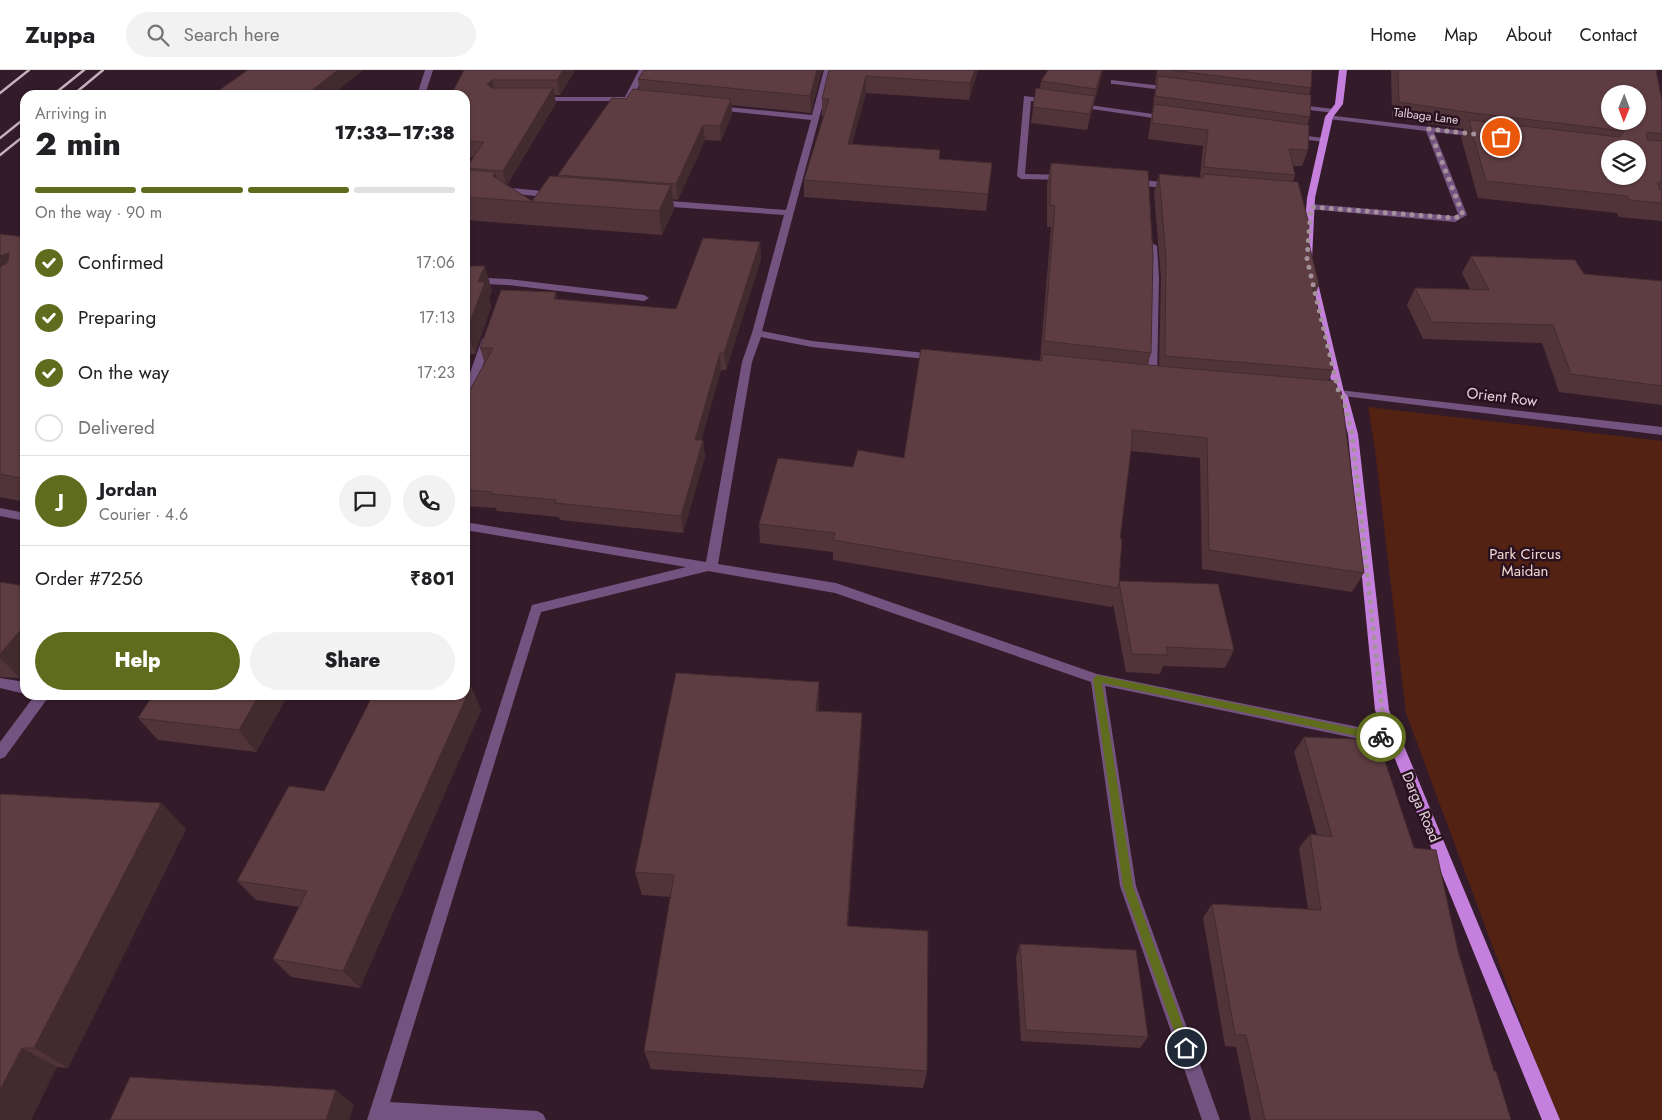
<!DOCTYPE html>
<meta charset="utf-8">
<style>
body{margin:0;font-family:Jost,sans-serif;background:#f2f2f2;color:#202124;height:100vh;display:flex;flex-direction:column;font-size:19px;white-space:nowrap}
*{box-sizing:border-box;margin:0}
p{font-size:16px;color:#757577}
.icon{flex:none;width:28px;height:28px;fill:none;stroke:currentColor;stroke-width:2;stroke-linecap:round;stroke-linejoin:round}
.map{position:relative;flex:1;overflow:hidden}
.sheet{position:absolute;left:20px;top:20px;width:450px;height:610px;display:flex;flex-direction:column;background:#fff;border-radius:15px;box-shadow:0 1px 4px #0004}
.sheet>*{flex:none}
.needle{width:32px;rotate:181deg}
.buttons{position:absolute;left:1601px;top:15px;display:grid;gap:10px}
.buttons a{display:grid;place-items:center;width:45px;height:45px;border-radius:50%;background:#fff;box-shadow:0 1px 4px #0004;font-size:25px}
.pin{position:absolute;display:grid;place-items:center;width:42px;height:42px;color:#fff;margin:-21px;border:2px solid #fff;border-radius:50%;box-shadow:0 1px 5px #0007}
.courier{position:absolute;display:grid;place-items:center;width:50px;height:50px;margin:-25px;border:4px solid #5f6b1d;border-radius:50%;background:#fff;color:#222;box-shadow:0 1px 6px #0007}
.head em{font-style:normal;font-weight:800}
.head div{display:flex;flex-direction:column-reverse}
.head{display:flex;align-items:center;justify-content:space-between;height:85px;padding:0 15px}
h1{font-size:32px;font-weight:800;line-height:38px}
.bar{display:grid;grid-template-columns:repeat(4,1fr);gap:8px 5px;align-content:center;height:60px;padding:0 15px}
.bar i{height:6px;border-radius:4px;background:#e0e0e0}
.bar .selected{background:#5f6b1d}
.bar p{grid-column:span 4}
.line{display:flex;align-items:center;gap:12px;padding:0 15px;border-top:1px solid #e0e0e0}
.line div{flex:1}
.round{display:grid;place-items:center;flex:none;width:52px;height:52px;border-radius:26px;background:#f2f2f2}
ol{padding:0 15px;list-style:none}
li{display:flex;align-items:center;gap:15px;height:55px}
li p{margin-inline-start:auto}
li .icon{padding:5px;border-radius:50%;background:#5f6b1d;color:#fff;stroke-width:4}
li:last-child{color:#757577}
li i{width:28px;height:28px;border:2px solid #e0e0e0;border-radius:50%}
.primary-button{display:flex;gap:10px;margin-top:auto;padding:10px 15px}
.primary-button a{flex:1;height:58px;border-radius:30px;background:#5f6b1d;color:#fff;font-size:20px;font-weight:800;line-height:58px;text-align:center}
.primary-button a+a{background:#f2f2f2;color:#202124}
header{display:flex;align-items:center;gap:30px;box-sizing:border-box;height:70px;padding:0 25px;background:#fff;border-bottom:1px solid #e0e0e0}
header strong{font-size:24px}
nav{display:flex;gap:28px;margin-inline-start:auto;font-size:18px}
.search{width:350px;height:45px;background:#f2f2f2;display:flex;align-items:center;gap:12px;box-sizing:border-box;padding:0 18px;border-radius:28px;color:#757577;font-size:19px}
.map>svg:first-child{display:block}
.green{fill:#532213}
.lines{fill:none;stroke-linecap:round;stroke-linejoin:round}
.minor{fill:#745381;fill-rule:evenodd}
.major{fill:#c580de;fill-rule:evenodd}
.rail{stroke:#c3b1bb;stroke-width:2.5}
.wall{fill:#513439}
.shaded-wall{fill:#422b2e}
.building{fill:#5e3d42;stroke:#422b2e;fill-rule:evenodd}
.route{fill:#5f6b1d}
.done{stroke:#a5919c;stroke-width:5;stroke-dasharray:0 9}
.labels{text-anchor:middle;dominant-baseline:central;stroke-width:5;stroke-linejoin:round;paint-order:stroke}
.far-street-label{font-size:12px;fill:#e2d1da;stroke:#291120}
.street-label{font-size:15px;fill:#e2d1da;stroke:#291120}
.park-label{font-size:15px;fill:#efd6ce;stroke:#291120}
</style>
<header>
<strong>Zuppa</strong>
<div class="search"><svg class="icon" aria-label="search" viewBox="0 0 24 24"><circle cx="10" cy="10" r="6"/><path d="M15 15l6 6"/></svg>Search here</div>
<nav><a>Home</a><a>Map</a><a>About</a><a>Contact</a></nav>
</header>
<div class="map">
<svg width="1662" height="1050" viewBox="0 0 1662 1050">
<rect width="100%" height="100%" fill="#331b2a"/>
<!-- green -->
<path class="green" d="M1368 337 1662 371V1050H1557L1406 643 1375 379Z"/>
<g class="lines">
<!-- minor -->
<path class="minor" d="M425 0H433L425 25H417Z
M639 0H647L631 31H539L535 29 539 27H625Z
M824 0H832L762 261 812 271 935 284 940 287 935 290 812 277 761 267 752 292 718 494 836 513 1097 604 1393 664 1398 666 1400 670 1398 674 1393 676 1105 616 1136 816 1220 1050H1202L1120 816 1091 612 835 523 708 501 541 542 390 1032 537 1041 543 1044 546 1050H367L532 535 686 497 465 460V452L706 492 742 292 752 263 784 145 658 136 654 133 658 130 786 140 811 50 716 40 712 38 716 36 812 45Z
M1111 10 1171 17 1175 19 1171 21 1114 14H1111Z
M1024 26 1050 29 1054 31 1050 33 1031 31 1025 104 1065 105 1068 106V110L1021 109 1017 106Z
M1075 33 1167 46 1171 48 1167 50 1078 37H1075Z
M1291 34 1334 39 1338 41 1334 43 1294 38 1290 36Z
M1326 45 1481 63V67H1478L1434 62 1467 145 1455 152 1308 139 1307 137 1311 134 1454 146 1458 144 1426 61 1329 49 1325 47Z
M1290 64 1324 68 1328 70 1324 72 1293 68H1290Z
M1132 109 1172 113 1176 116 1172 119 1129 114V110Z
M501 117 553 122 557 125 553 128 498 122 497 120Z
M1152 173 1157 176 1159 208 1157 311 1152 314 1147 311 1149 208 1147 176Z
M465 207 507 209 644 225 649 228 644 231 507 215 465 213Z
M487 266 492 269 470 332 465 335V317L482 269Z
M1339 320 1662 357V365L1335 325 1334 323 1335 321Z
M0 438 25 443V451L0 446Z
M0 608 25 612V624L0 618Z
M35 625H50L5 687 0 689V672Z"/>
<!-- major -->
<path class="major" d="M1339 0H1347L1343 34 1333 47 1315 128 1312 189 1307 192 1302 189 1307 128 1325 47 1335 34Z
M1312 206 1317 209 1344 322 1348 327 1358 364 1389 640 1560 1050H1542L1375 640 1348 364 1338 328 1334 323 1307 209Z"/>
<!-- rail -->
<path class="rail" d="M0 23 29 0
M53 25 84 0
M73 25 103 0
M0 68 25 48
M0 85 25 65"/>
</g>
<!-- wall -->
<path class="wall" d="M464 0H575L560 25H554L556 33 507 115 532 131 558 107V105L626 29 639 19 638 9 644 0H822L811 43 731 35 732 44 721 71 705 70 678 130 673 129 674 139 662 165 465 150V100H466V98L474 87H465V25Z
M829 0H978L969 30 866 23 852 74 940 89 992 93 986 141 804 127V110L824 46H822V29Z
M1103 0 1087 60 1031 53 1036 18H1040L1041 11Z
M1157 0H1312L1311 18 1309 25 1310 47 1307 55 1308 80 1302 96H1293L1295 105 1293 112 1319 215 1315 225 1333 300 1329 310 1364 503 1352 522 1202 499 1200 388 1131 381 1120 469 1119 511 1234 580 1225 598 1163 596 1160 604 1126 602 1113 534 1112 537 833 490V482L760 473 759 454 853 397 904 388 1040 291 1051 157H1047V115L1051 93 1151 283 1148 295 1159 296 1161 208 1154 123 1159 104 1200 107 1203 76 1148 69 1152 42 1156 14H1155Z
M1391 0H1656L1662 31V151L1619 147 1617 143 1478 128 1461 67 1464 59 1392 48Z
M0 164 25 167V432L0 427Z
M760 172 761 189 726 300H721L701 370H703L705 387 683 463 560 450 559 447 497 441 496 438 465 436V329L485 294 480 278 558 229 676 239Z
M1471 186 1584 204 1662 211V335L1559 322 1542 273 1423 269 1407 235 1415 218 1470 219 1462 203Z
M465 196 492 221 489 227 491 237 475 284H465Z
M0 512 20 608 0 607Z
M819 612V641L862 643 861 669 848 856 927 1001 923 1018 651 999 644 981 671 827 642 825 635 802Z
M471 617 481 640 360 918 291 907 273 889 299 837 256 830 237 811 324 721Z
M288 625 256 682 158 670 138 648Z
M1304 667 1414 778 1458 881 1494 1001 1511 1050H1251L1236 977 1225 976 1203 848 1212 834 1308 839 1299 778 1310 764 1317 765 1294 682Z
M0 724 161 733 186 759 68 998 57 997 0 1050Z
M1020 874 1148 967 1140 978 1021 971 1016 887Z"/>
<!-- shaded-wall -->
<path class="shaded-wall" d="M338 0H363L332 25H306Z
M563 0H575L560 25 557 10Z
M817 0H822L811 43 810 26Z
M975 0H978L969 30 970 13Z
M1102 0H1103L1094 34 1096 19Z
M866 6V23L847 91 848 74Z
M492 10 496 25 487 14Z
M553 18 556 33 506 116 503 101Z
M1095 26 1092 41 1087 60 1090 44Z
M731 29 732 44 721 71 720 56Z
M703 55 705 70 678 130 676 114Z
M495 102 501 126 493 106Z
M671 115 674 139 662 165 659 141Z
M760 172 761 189 726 300 724 283Z
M9 183 25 208 0 206V186Z
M485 196 492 221 489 227 491 237 475 284 467 260 478 212Z
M556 222 560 239 554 229Z
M720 283 721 300 697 387 695 370Z
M703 370 705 387 683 463 681 446Z
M25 555V602L20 608 0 588V584Z
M819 612V638L816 666V641Z
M471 617 481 640 360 918 343 901Z
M259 625H288L256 682 239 660Z
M862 643 861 669 846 877 847 856Z
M161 733 186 759 68 998 34 978Z
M22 978 57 997 31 1050H0V1020Z
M336 1020 354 1035 349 1050H326Z"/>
<!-- building -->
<path class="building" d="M248 0H338L306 25H212Z
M464 0H563L557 10H492L487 14 492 18H553L503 101 466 98 484 72 465 71V25H451Z
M644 0H817L810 26 638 9Z
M829 0H975L970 13 866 6 848 74 940 80 939 89 992 93 988 124 804 110 829 29H822Z
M1048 0H1102L1096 19 1041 11Z
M1172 0H1312L1311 18Z
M1398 0H1656L1662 31V64L1648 62 1646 64 1648 70 1662 71V111L1658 113 1660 120H1662V133L1629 130 1627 126 1486 111 1469 50 1620 67 1624 61 1466 42 1399 32ZM1610 24H1638V51H1610ZM1610 79H1638V106H1610Z
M1158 6 1311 25 1310 47 1155 26Z
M1036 18 1095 26 1090 44 1033 37Z
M633 19 731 29 720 56 703 55 676 114 558 105 612 28 626 29Z
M1154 34 1309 55 1308 80 1289 79 1295 105 1204 97 1208 60 1152 53Z
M1051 93 1148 101 1153 186 1151 283 1044 271 1055 136 1050 135Z
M465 100 495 102 493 106 532 131 550 106 671 115 659 141 465 127Z
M1159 104 1203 108 1204 104 1298 112 1309 154 1308 170 1319 215H1312L1333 300 1165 286 1166 188Z
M0 164 25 167V409L0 404V197L8 192 9 183 0 186Z
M703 168 760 172 724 283H720L695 370H703L681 446 555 433 556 430 491 424 492 422 465 420V329L493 278H480L501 220 556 222 554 229 676 239Z
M1471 186 1575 190 1584 204 1662 211V316L1571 304 1553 255 1432 252 1415 218 1489 220Z
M465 196H485L478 212H485L467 260H465Z
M921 279 1042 291V284L1158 296 1335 311 1338 320 1341 321 1364 503 1209 480 1207 368 1132 360V372L1120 469H1122L1119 511 1218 514 1234 580 1166 577 1168 585 1132 584 1119 512 1118 518 833 470 835 463 759 454 778 388 853 397 858 380 904 388Z
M0 512 25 516V555L0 584Z
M676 603 819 612 816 641 862 643 847 856 928 861 927 1001 644 981 674 805 635 802Z
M465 616 471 617 343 901 273 889 307 821 237 811 289 716 324 721 373 625H465Z
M153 625H259L239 660 138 648Z
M1304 667 1378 670 1414 778 1436 780 1458 881 1494 1001H1496L1511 1050H1265L1246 965H1235L1212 834 1321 840 1310 764 1332 767Z
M0 724 161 733 34 978H22L0 1020Z
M1020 874 1136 880 1148 967 1026 960Z
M130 1007 336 1020 326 1050H110Z"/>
<!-- route -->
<path class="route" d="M1097 605 1381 664 1385 667 1381 671 1102 613 1133 816 1191 978 1190 982 1186 983 1182 982 1180 978 1123 816 1093 609Z"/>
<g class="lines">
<!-- done -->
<path class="done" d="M1381 667 1393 670 1382 640 1352 364 1343 327 1339 323 1307 189 1311 137 1455 148 1463 145 1429 59 1501 67"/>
</g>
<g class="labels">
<!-- far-street labels -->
<g class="far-street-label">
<text transform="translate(1426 46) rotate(7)">Talbaga Lane</text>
</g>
<!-- street labels -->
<g class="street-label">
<text transform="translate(1502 327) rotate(7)">Orient Row</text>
<text transform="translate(1421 737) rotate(67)">Darga Road</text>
</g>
<!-- park labels -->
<g class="park-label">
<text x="1525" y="484">Park Circus<tspan x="1525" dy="17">Maidan</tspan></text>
</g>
</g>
</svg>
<div class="buttons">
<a><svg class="needle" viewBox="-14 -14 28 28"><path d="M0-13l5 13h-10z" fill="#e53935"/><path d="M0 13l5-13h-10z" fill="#757577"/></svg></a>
<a><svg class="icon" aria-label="layers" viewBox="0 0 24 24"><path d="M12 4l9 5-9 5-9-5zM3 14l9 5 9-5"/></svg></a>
</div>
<div class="pin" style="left:1501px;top:67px;background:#ea580c"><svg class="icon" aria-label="bag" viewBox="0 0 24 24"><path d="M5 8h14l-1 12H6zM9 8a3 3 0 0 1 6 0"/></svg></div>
<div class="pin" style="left:1186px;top:978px;background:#1f2937"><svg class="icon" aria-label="home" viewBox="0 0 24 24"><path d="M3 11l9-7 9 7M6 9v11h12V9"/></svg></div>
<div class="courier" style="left:1381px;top:667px"><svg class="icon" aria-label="bike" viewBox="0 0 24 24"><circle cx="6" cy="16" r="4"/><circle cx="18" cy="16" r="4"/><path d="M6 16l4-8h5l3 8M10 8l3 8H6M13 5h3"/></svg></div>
<section class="sheet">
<div class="head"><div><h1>2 min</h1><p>Arriving in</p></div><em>17:33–17:38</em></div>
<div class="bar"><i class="selected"></i><i class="selected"></i><i class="selected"></i><i></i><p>On the way · 90 m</p></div>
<ol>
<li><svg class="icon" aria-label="check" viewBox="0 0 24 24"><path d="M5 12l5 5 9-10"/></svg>Confirmed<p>17:06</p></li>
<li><svg class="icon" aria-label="check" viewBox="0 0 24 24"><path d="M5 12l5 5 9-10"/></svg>Preparing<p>17:13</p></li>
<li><svg class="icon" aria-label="check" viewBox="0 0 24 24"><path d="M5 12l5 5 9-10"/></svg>On the way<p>17:23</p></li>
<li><i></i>Delivered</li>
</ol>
<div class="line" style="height:90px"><b class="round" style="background:#5f6b1d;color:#fff">J</b><div><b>Jordan</b><p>Courier · 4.6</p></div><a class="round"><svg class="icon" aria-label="chat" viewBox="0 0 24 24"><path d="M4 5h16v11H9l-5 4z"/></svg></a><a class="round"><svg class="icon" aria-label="phone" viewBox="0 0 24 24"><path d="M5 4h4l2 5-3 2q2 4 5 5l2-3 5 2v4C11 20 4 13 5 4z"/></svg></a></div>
<div class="line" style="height:65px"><div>Order #7256</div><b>₹801</b></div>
<div class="primary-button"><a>Help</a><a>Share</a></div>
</section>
</div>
